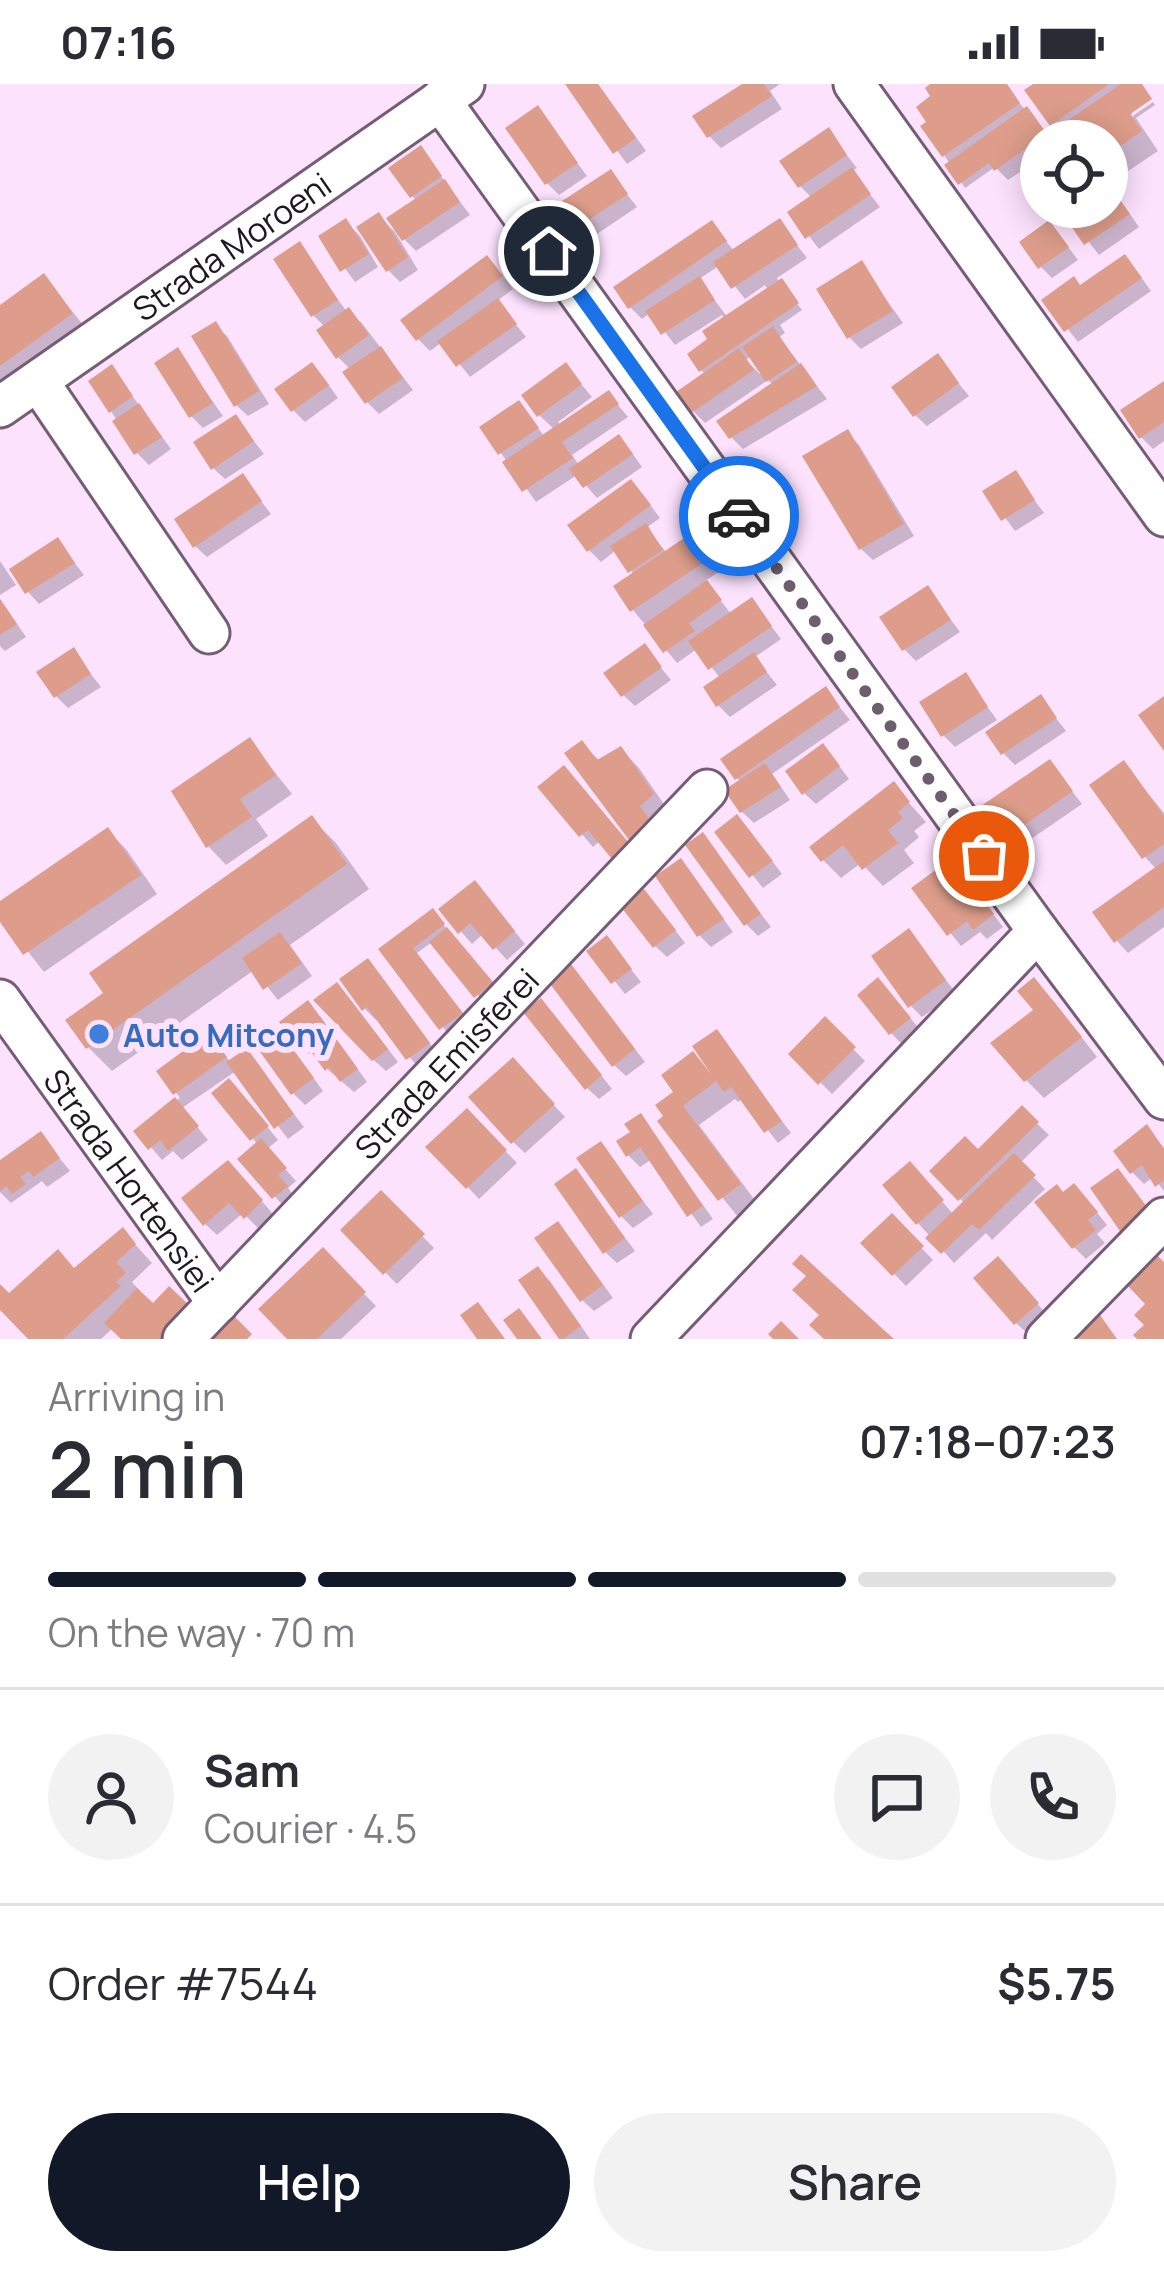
<!DOCTYPE html>
<meta charset="utf-8">
<style>
body{margin:0;font-family:Manrope,sans-serif;background:#f2f2f3;color:#2b2b33;height:100vh;display:flex;flex-direction:column;font-size:45px;white-space:nowrap}
*{box-sizing:border-box;margin:0}
p{font-size:39px;color:#7c7c81}
.icon{flex:none;width:66px;height:66px;fill:none;stroke:currentColor;stroke-width:2;stroke-linecap:round;stroke-linejoin:round}
.map{position:relative;height:1255px;overflow:hidden}
.side{display:flex;flex-direction:column;background:#fff;flex:1}
.side>*{flex:none}
.buttons{position:absolute;left:1020px;top:36px;display:grid;gap:24px}
.buttons a{display:grid;place-items:center;width:108px;height:108px;border-radius:50%;background:#fff;box-shadow:0 6px 30px #0003;font-size:60px}
.pin{position:absolute;display:grid;place-items:center;width:102px;height:102px;color:#fff;margin:-51px;border:6px solid #fff;border-radius:50%;box-shadow:0 3px 12px #0007}
.courier{position:absolute;display:grid;place-items:center;width:120px;height:120px;margin:-60px;border:9px solid #1a73e8;border-radius:50%;background:#fff;color:#222;box-shadow:0 3px 15px #0007}
.summary em{font-style:normal;font-weight:600}
.summary div{display:flex;flex-direction:column-reverse}
.summary{display:flex;align-items:center;justify-content:space-between;height:204px;padding:0 48px}
h1{font-size:78px;font-weight:600;line-height:90px}
.bar{display:grid;grid-template-columns:repeat(4,1fr);gap:18px 12px;align-content:center;height:144px;padding:0 48px}
.bar i{height:15px;border-radius:9px;background:#e1e1e2}
.bar .selected{background:#111827}
.bar p{grid-column:span 4}
.line{display:flex;align-items:center;gap:30px;padding:0 48px;border-top:3px solid #e1e1e2}
.line div{flex:1}
.round{display:grid;place-items:center;flex:none;width:126px;height:126px;border-radius:63px;background:#f2f2f3}
.action{display:flex;gap:24px;margin-top:auto;padding:24px 48px}
.action a{flex:1;height:138px;border-radius:72px;background:#111827;color:#fff;font-size:48px;font-weight:600;line-height:138px;text-align:center}
.action a+a{background:#f2f2f3;color:#2b2b33}
.status{display:flex;justify-content:space-between;align-items:center;height:84px;padding:0 60px;background:#fff;direction:ltr}
.status svg{height:33px;fill:currentColor}
.map>svg:first-child{display:block}
.shadow{fill:#0003;fill-rule:evenodd}
.building{fill:#dd9d8a}
.lines{fill:none;stroke-linecap:round;stroke-linejoin:round}
.minor-casing{stroke:#745d75;stroke-width:45}
.minor{stroke:#fff;stroke-width:39}
.done{stroke:#6d5e6e;stroke-width:12;stroke-dasharray:0 21.6}
.route{stroke:#1a73e8;stroke-width:15}
.shop-dot{fill:#3f7fe0;stroke:#fde2fe;stroke-width:4.5}
.labels{text-anchor:middle;dominant-baseline:central;stroke-width:12;stroke-linejoin:round;paint-order:stroke}
.street-label{font-size:33px;fill:#201720;stroke:#fde2fe}
.shop-label{font-size:33px;font-weight:bold;fill:#366cbe;stroke:#fde2fe;text-anchor:start}
</style>
<div class="status"><b>07:16</b><svg viewBox="0 0 49 12"><path d="M0 12V9h3v3zM5 12V6h3v6zM10 12V3h3v9zM15 12V0h3v12zM26 1h20v11H26zM47 4h2v5h-2z"/></svg></div>
<div class="map">
<svg width="1164" height="1255" viewBox="0 0 1164 1255">
<rect width="100%" height="100%" fill="#fde2fe"/>
<!-- shadow -->
<path class="shadow" d="M568 0H598L646 67 627 80Z
M747 0H780L770 7 782 25 721 64 709 52Z
M935 0H1003L1052 57H1041V74L1008 96 995 83 965 104 944 71Z
M1038 0H1141L1131 33 1153 18 1155 21 1136 34 1158 67 1109 100 1139 143 1099 171 1062 124 1107 123V57H1061L1059 46 1028 7Z
M538 25 587 92 559 111 547 99Z
M828 47 857 84 852 87 880 123 819 165 791 129 812 114 800 102Z
M421 65 470 131 416 167 398 149 417 117 412 112Z
M610 89 637 123 594 152 567 118Z
M379 132 395 148 418 186 400 198 388 186Z
M346 138 360 152 378 183 355 198 322 153Z
M779 138 807 174 777 194 802 226 780 241 785 249 779 253 827 315 743 365 731 353 774 302 768 296 705 339 693 327 706 291 701 286 707 259 725 236 722 231 675 261 650 229 642 235 630 223 712 139 734 167ZM719 182 745 215 765 201 768 206 728 234 699 195ZM751 272 762 287 760 290 746 276Z
M1060 152 1078 176 1052 194 1041 183Z
M299 161 347 228 361 238 413 306 379 330 367 318 351 286 338 273 325 243 313 231Z
M861 180 903 239 861 265 849 253Z
M1136 186 1151 207 1078 258 1045 216Z
M499 187 513 205 497 217 526 253 470 293 442 258 430 267 418 255Z
M44 193 89 248 0 313V224Z
M215 241 227 252 269 320 248 332 236 321Z
M177 267 223 332 203 344 191 332Z
M937 273 969 312 927 342 915 331Z
M566 282 592 313 558 338 561 342 609 310 628 333 572 371 579 381 630 366 642 383 597 414 577 391 536 418 483 344 519 320 545 353 555 346 539 331Z
M112 284 171 365 149 381 137 369 111 327Z
M323 293 338 314 305 338 293 326Z
M1164 300V357L1153 365 1141 353Z
M236 334 264 370 225 395 213 384Z
M847 349 859 361 914 452 873 476 861 465Z
M1015 390 1044 429 1015 447 986 408Z
M243 393 271 430 207 473 195 462Z
M642 410 660 434 646 444 667 469 693 452 720 487 705 497 732 531 752 517 781 555 755 573 777 601 730 633 718 621 720 594 697 565 677 579 633 526 634 491 616 466 601 478 589 466Z
M58 457 84 491 39 520 28 508Z
M0 477 16 501 0 511Z
M928 505 960 548 916 577 904 565Z
M0 515 26 553 5 567 0 562Z
M644 563 671 596 635 622 623 611Z
M73 567 101 603 68 624 56 612Z
M965 592 997 636 955 663 943 651Z
M825 605 850 636 772 690 790 716 754 739 742 728 741 698 737 694Z
M1040 614 1066 647 1015 681 1003 669Z
M250 657 292 710 256 735 268 752 226 781 208 762Z
M582 660 600 677 621 665 639 684 670 729 671 762Z
M834 675 849 695 816 720 804 709Z
M1050 679 1082 720 1018 764 1006 753Z
M1124 680 1164 729V843L1128 869 1117 857 1157 786 1145 773Z
M563 686 600 757 593 763 542 704Z
M893 701 926 738 914 747 919 753 904 766 914 779 883 802 861 779 841 794 823 776Z
M312 735 336 759 369 805 290 861 312 892 278 916 254 886 112 987 88 963 107 909Z
M749 746 782 790 763 804 718 748Z
M108 747 126 765 157 810 44 888 0 832V821Z
M702 752 771 843 758 852 746 840Z
M681 777 733 848 711 863 699 851Z
M963 790 1003 843 987 855 980 848 961 862 915 805Z
M486 812 525 860 507 876 483 850 472 860 442 826Z
M656 821 685 859 667 873 655 862Z
M437 833 502 911 488 923 432 858 417 869 472 942 453 956 382 866Z
M909 848 956 909 922 933 911 922Z
M607 855 641 898 625 910 591 867Z
M379 889 439 972 420 986 379 934 376 936 365 925Z
M582 895 645 978 626 992 614 981Z
M890 909 921 947 903 961 891 949Z
M349 914 398 978 386 987 358 962 342 942Z
M1052 915 1097 973 1044 1014 1026 996Z
M553 930 612 1005 599 1015 587 1004Z
M320 932 367 998 354 1008 327 985 314 967 309 970 283 938Z
M825 937 865 977 832 1010 792 970Z
M716 949 791 1049 778 1059 743 1014 738 1018 735 1015 699 1041 757 1119 738 1133 661 1037 713 987Z
M287 957 323 1007 305 1021 293 1009Z
M220 964 231 979 246 968 304 1043 288 1055 236 987 182 1024 208 1056 182 1076 173 1067 162 1076 137 1047 180 1014 160 987Z
M524 989 565 1033 525 1069 513 1058Z
M215 1009 241 1010 278 1056 267 1065 296 1097 288 1104 297 1116 286 1125 242 1075 258 1061Z
M1022 1025 1049 1051 1020 1079 1045 1105 992 1156 986 1149 954 1179 918 1139 921 1093 954 1131 965 1120 933 1087 978 1069Z
M467 1028 517 1079 479 1115 430 1063Z
M640 1033 713 1135 701 1143 652 1075 640 1083 628 1071Z
M1147 1044 1164 1064V1107L1153 1093 1144 1100 1132 1088Z
M41 1051 70 1087 47 1103 42 1097 11 1119 0 1108V1079Z
M601 1061 653 1130 633 1144 621 1132Z
M576 1088 635 1167 617 1179 605 1168Z
M239 1091 273 1130 258 1144 243 1129 217 1151 205 1140Z
M381 1110 434 1164 397 1200 344 1147Z
M1064 1111 1086 1115 1107 1141 1097 1150 1105 1159 1086 1175 1074 1163Z
M892 1133 933 1176 906 1202 864 1159Z
M123 1147 152 1179 132 1198 183 1255H124L113 1244 101 1255H32L0 1222V1203L9 1213 76 1187Z
M569 1153 613 1214 594 1227 582 1216Z
M323 1168 376 1222 341 1255H291L263 1226Z
M538 1186 550 1197 590 1255H562L522 1197Z
M1010 1188 1048 1232 1028 1250 1016 1239Z"/>
<!-- building -->
<path class="building" d="M565 0H598L636 54 613 70Z
M742 0H764L772 12 707 54 692 32Z
M930 0H1007L1020 19 942 73 920 42 926 38 916 23 930 12 925 4Z
M1033 0H1109L1050 42 1024 6Z
M1121 0H1142L1152 15 1130 30 1142 47 1107 71V57H1057L1051 48Z
M538 21 578 79 545 101 505 44Z
M1027 22 1047 50 994 87 989 79 958 101 944 81Z
M829 43 847 71 798 104 779 77Z
M421 61 442 92 410 114 388 84Z
M852 83 871 110 805 155 787 128Z
M611 85 628 110 579 142 562 117Z
M445 95 460 118 402 157 386 134Z
M1107 98 1130 130 1084 161 1058 123H1107Z
M379 128 408 173 386 188 356 143Z
M346 134 369 170 340 188 318 152Z
M780 134 798 161 731 205 713 178Z
M712 136 727 157 628 225 613 203Z
M1049 136 1069 163 1038 185 1019 158Z
M300 157 338 216 311 233 273 175Z
M1125 170 1142 194 1064 248 1041 216 1074 192 1080 201Z
M487 171 503 192 416 257 400 236Z
M862 176 893 227 847 255 816 205Z
M44 189 73 229 0 282V221Z
M700 192 715 216 661 251 645 227Z
M782 194 799 219 699 288 687 270 707 255 702 247Z
M498 214 517 240 456 283 437 257Z
M349 223 369 251 336 275 316 246Z
M216 237 259 307 234 323 191 252Z
M773 242 797 278 766 298 742 263Z
M381 262 403 294 365 320 342 288Z
M178 263 213 319 189 334 154 279Z
M739 264 754 286 691 329 676 308Z
M938 269 959 299 913 333 891 303Z
M312 278 329 301 291 328 274 305Z
M566 278 582 300 537 333 521 311Z
M801 279 817 302 729 355 716 337Z
M112 280 133 312 109 329 88 297Z
M1164 297V338L1139 355 1120 326Z
M609 306 619 320 562 358 573 374 522 408 502 378Z
M519 316 539 344 498 371 479 343Z
M139 319 162 353 134 371 112 337Z
M236 330 254 357 211 386 193 358Z
M848 345 904 440 859 466 802 372Z
M619 350 633 370 583 404 569 385Z
M1016 386 1035 416 1001 437 982 407Z
M243 389 262 417 193 464 174 435Z
M631 395 651 421 587 468 567 441Z
M646 439 663 466 628 489 610 462Z
M693 448 710 474 630 528 613 502Z
M58 453 75 479 25 510 9 485Z
M707 496 722 516 689 539 695 547 663 569 643 541Z
M928 501 951 536 902 567 879 533Z
M752 513 772 542 708 586 688 557Z
M0 515 17 540 0 551Z
M645 559 662 583 621 613 603 589Z
M74 563 91 590 54 614 36 588Z
M754 568 767 588 716 623 703 603Z
M966 588 988 623 941 653 919 618Z
M826 602 840 623 735 696 720 675Z
M1041 610 1057 634 1001 671 985 648Z
M1164 612V667L1138 631Z
M250 653 276 691 240 715 252 733 206 764 171 707Z
M582 656 597 676 621 662 654 710 640 722 655 743 635 764 564 669Z
M823 659 840 682 802 711 785 687Z
M1050 675 1073 707 1004 755 981 722Z
M1124 676 1164 732V760L1142 775 1089 701Z
M765 679 781 703 740 729 724 706Z
M564 681 634 765 616 780 588 746 579 753 537 703Z
M894 697 910 718 898 728 903 734 888 746 898 759 862 786 843 761 821 778 809 763Z
M737 730 773 777 749 794 714 748Z
M312 731 347 780 86 965 65 936 103 909 89 889Z
M108 743 141 791 23 871 0 838V817Z
M703 748 761 830 744 842 685 761Z
M681 774 724 835 697 853 655 792Z
M952 774 994 830 973 846 967 837 947 852 911 804Z
M1164 777V823L1114 859 1092 828Z
M475 796 515 847 493 866 470 839 458 850 438 825Z
M644 805 676 846 653 864 621 823Z
M433 824 445 840 413 864 463 929 439 946 378 865Z
M447 843 493 898 474 914 429 858Z
M909 844 946 896 908 924 871 872Z
M280 848 302 879 263 906 242 874Z
M607 851 632 885 611 900 586 867Z
M368 874 430 959 406 976 367 923 362 927 339 895Z
M571 880 635 965 612 983 548 897Z
M878 893 911 934 889 951 857 911Z
M1034 893 1082 953 1024 998 990 959 1033 926 1017 907Z
M337 898 388 965 372 977 313 916Z
M541 914 602 991 585 1006 523 928Z
M308 916 358 985 340 998 329 983 325 987 302 955 295 960 279 938Z
M825 932 856 963 818 1001 788 970Z
M276 942 314 994 291 1011 253 958Z
M717 945 782 1037 764 1049 731 1003 724 1008 716 997 683 1022 741 1100 718 1117 657 1037 663 1032 655 1021 673 1008 661 991 693 967 711 990 692 962Z
M209 948 227 973 173 1011 156 987Z
M247 964 294 1030 274 1045 226 978Z
M513 973 555 1020 511 1060 468 1013Z
M229 994 269 1042 250 1057 211 1009Z
M175 1013 199 1042 168 1067 160 1056 148 1066 133 1047Z
M1022 1021 1039 1038 958 1117 929 1087 965 1052 978 1065Z
M467 1024 507 1066 466 1105 425 1063Z
M641 1029 703 1122 687 1133 640 1063 626 1073 616 1057 630 1048 624 1040Z
M1147 1040 1164 1065V1096L1155 1103 1142 1081 1130 1090 1113 1067Z
M41 1047 60 1074 33 1093 29 1087 20 1093 26 1100 12 1110 6 1102 0 1107V1076Z
M261 1054 287 1084 278 1091 288 1102 272 1115 237 1075Z
M601 1057 643 1117 619 1134 576 1074Z
M1014 1069 1036 1091 979 1146 972 1140 941 1170 925 1154Z
M228 1076 263 1116 244 1135 229 1119 203 1142 181 1114Z
M910 1077 944 1116 916 1141 882 1101Z
M576 1084 625 1154 603 1170 554 1100Z
M1118 1084 1150 1127 1122 1150 1090 1104Z
M1074 1099 1098 1128 1088 1136 1096 1146 1072 1165 1034 1118 1057 1100 1063 1108Z
M381 1106 425 1150 383 1191 340 1146Z
M892 1129 924 1162 892 1192 860 1159Z
M558 1137 603 1201 580 1218 534 1154Z
M123 1143 136 1160 116 1178 126 1189 116 1198 121 1202 63 1255H28L0 1226V1200L9 1209 58 1165 74 1184Z
M323 1163 366 1208 317 1255H287L258 1225Z
M801 1170 885 1247 894 1255H824L809 1241 819 1231 792 1206 806 1192 792 1180Z
M998 1172 1039 1219 1014 1241 973 1194Z
M1158 1172 1164 1178V1255H1137L1133 1251 1144 1241 1134 1231 1145 1220 1128 1202Z
M538 1182 581 1242 563 1255H559L518 1196Z
M169 1202 191 1223 161 1255H121L104 1239 137 1204 153 1219Z
M478 1218 505 1255H477L460 1231Z
M519 1224 542 1255H517L503 1236Z
M1095 1224 1117 1255H1079L1072 1245Z
M227 1225 252 1250 247 1255H212L205 1248Z
M781 1237 799 1255H773L768 1250Z"/>
<g class="lines">
<defs>
<g id="minor">
<path d="M854 0 1164 432"/>
<path d="M440 16 1038 847 1164 1015"/>
<path d="M38 297 209 549"/>
<path id="s1" d="M0 323 464 0"/>
<path id="s2" d="M0 916 218 1219"/>
<path id="s3" d="M183 1255 707 706"/>
<path d="M651 1255 1038 847"/>
<path d="M1046 1255 1164 1134"/>
</g>
</defs>
<!-- minor casing -->
<use href="#minor" class="minor-casing"/>
<!-- minor -->
<use href="#minor" class="minor"/>
</g>
<g class="lines">
<!-- done -->
<path class="done" d="M739 432 984 772"/>
<!-- route -->
<path class="route" d="M549 167 739 432"/>
</g>
<!-- markers -->
<circle class="shop-dot" cx="99" cy="950" r="12"/>
<g class="labels">
<!-- street labels -->
<g class="street-label">
<text stroke="none"><textPath href="#s1" startOffset="282">Strada Moroeni</textPath></text>
<text stroke="none"><textPath href="#s3" startOffset="381">Strada Emisferei</textPath></text>
<text stroke="none"><textPath href="#s2" startOffset="222">Strada Hortensiei</textPath></text>
</g>
<!-- shop labels -->
<g class="shop-label">
<text x="123" y="950">Auto Mitcony</text>
</g>
</g>
</svg>
<div class="buttons">
<a><svg class="icon" aria-label="locate" viewBox="0 0 24 24"><circle cx="12" cy="12" r="6"/><path d="M12 2v4M12 18v4M2 12h4M18 12h4"/></svg></a>
</div>
<div class="pin" style="left:984px;top:772px;background:#ea580c"><svg class="icon" aria-label="bag" viewBox="0 0 24 24"><path d="M5 8h14l-1 12H6zM9 8a3 3 0 0 1 6 0"/></svg></div>
<div class="pin" style="left:549px;top:167px;background:#1f2937"><svg class="icon" aria-label="home" viewBox="0 0 24 24"><path d="M3 11l9-7 9 7M6 9v11h12V9"/></svg></div>
<div class="courier" style="left:739px;top:432px"><svg class="icon" aria-label="car" viewBox="0 0 24 24"><path d="M5 17H2v-5l4-1 3-4h7l3 4 3 1v5h-3M9 17h6M6 11h13"/><circle cx="7" cy="17" r="2"/><circle cx="17" cy="17" r="2"/></svg></div>
</div>
<section class="side">
<div class="summary"><div><h1>2 min</h1><p>Arriving in</p></div><em>07:18–07:23</em></div>
<div class="bar"><i class="selected"></i><i class="selected"></i><i class="selected"></i><i></i><p>On the way · 70 m</p></div>
<div class="line" style="height:216px"><a class="round"><svg class="icon" aria-label="person" viewBox="0 0 24 24"><circle cx="12" cy="8" r="4"/><path d="M4 21q1-7 8-7t8 7"/></svg></a><div><b>Sam</b><p>Courier · 4.5</p></div><a class="round"><svg class="icon" aria-label="chat" viewBox="0 0 24 24"><path d="M4 5h16v11H9l-5 4z"/></svg></a><a class="round"><svg class="icon" aria-label="phone" viewBox="0 0 24 24"><path d="M5 4h4l2 5-3 2q2 4 5 5l2-3 5 2v4C11 20 4 13 5 4z"/></svg></a></div>
<div class="line" style="height:156px"><div>Order #7544</div><b>$5.75</b></div>
<div class="action"><a>Help</a><a>Share</a></div>
</section>
